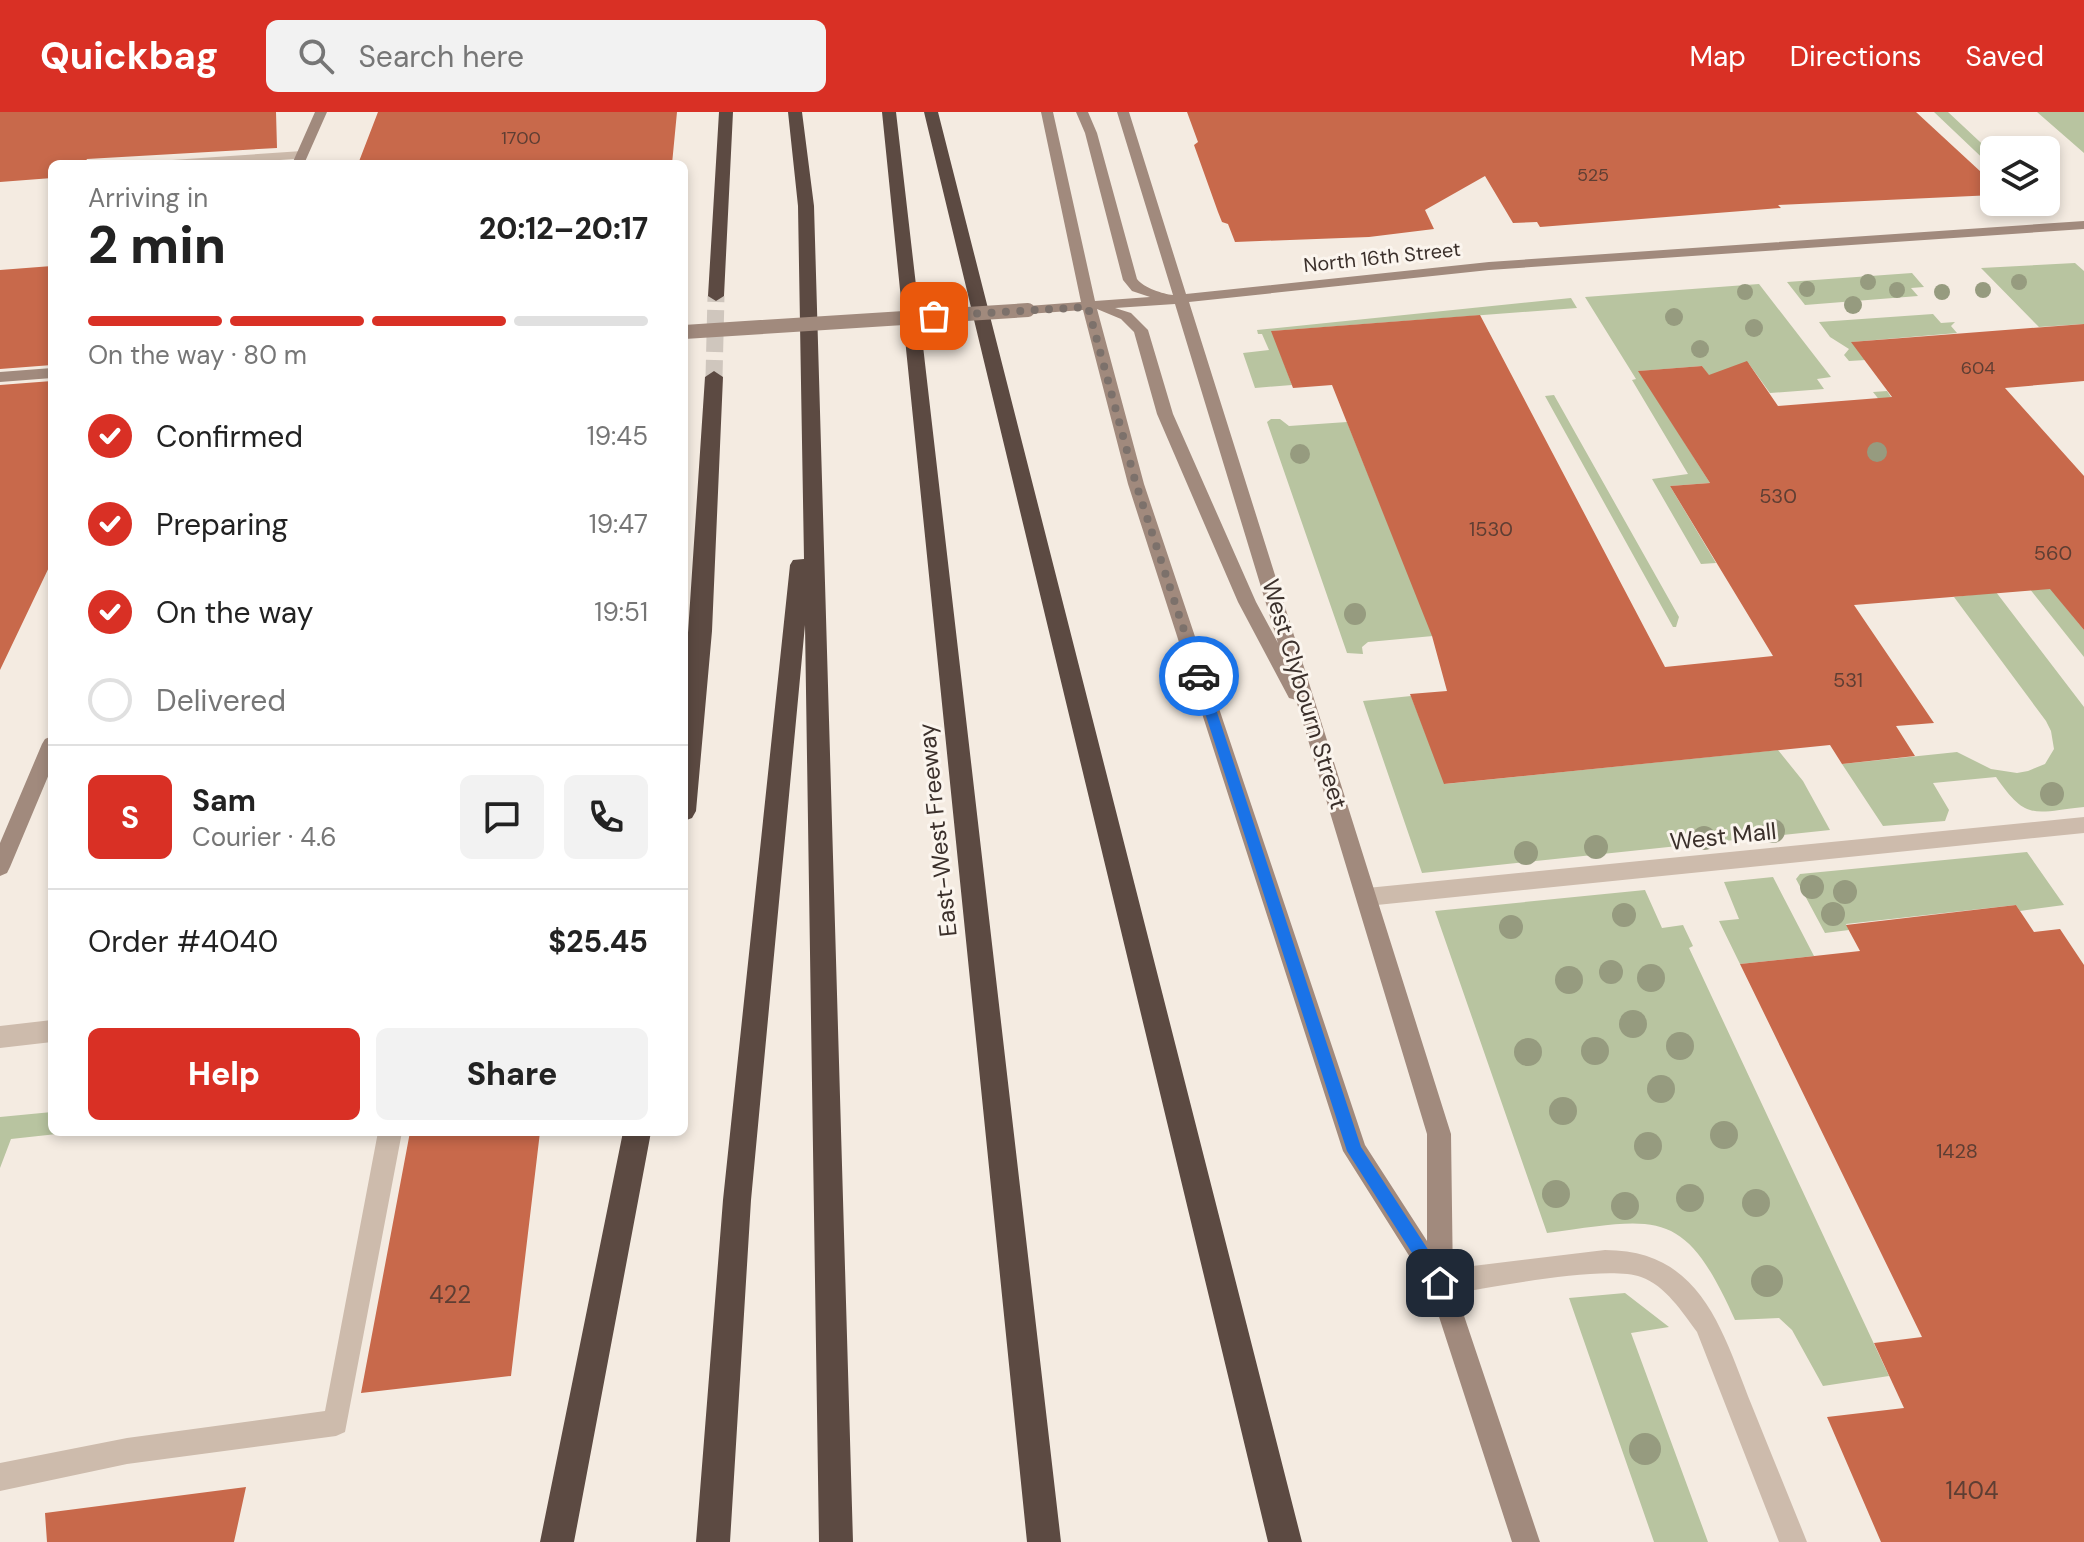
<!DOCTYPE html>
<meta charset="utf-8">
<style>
body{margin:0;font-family:"DM Sans",sans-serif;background:#f2f2f2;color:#222;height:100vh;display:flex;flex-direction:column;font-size:30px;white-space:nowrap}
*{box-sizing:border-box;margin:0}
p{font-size:26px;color:#767676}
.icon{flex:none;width:44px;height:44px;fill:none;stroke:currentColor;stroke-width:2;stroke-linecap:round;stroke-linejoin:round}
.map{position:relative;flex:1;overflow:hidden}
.sheet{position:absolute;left:48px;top:48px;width:640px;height:976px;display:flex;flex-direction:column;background:#fff;border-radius:12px;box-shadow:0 4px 12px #0003}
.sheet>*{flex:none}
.controls{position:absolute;left:1980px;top:24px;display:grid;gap:16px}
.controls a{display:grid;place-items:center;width:80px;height:80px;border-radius:12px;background:#fff;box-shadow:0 4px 12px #0003;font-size:40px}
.pin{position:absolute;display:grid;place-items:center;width:68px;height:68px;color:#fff;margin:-34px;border-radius:16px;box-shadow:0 4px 12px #0006}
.courier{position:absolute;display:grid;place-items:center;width:80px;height:80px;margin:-40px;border:6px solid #1a73e8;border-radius:50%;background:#fff;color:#222;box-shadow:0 2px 10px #0007}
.headline em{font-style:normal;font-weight:800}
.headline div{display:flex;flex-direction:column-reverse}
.headline{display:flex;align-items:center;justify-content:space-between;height:136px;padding:0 40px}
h1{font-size:52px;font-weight:800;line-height:60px}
.bar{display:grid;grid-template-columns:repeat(4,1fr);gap:12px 8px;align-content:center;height:96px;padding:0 40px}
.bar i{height:10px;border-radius:6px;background:#e0e0e0}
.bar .selected{background:#d93025}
.bar p{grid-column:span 4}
.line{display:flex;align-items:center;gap:20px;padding:0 40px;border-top:2px solid #e0e0e0}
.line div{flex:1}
.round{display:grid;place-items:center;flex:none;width:84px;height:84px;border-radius:12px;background:#f2f2f2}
ol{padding:0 40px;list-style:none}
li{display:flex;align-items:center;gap:24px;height:88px}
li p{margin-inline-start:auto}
li .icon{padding:8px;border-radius:50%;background:#d93025;color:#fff;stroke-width:4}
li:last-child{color:#767676}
li i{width:44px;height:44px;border:4px solid #e0e0e0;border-radius:50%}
.primary-button{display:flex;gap:16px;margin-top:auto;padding:16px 40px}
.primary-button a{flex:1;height:92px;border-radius:12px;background:#d93025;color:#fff;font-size:32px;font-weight:800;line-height:92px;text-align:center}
.primary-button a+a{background:#f2f2f2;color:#222}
header{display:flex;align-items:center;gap:48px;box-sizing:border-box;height:112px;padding:0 40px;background:#d93025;color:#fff}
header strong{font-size:38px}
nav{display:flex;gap:44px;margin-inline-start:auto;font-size:28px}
.search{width:560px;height:72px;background:#f2f2f2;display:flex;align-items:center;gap:20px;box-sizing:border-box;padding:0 28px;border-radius:12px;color:#767676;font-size:30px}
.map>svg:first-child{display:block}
.green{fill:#b8c4a0}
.building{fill:#c8694b}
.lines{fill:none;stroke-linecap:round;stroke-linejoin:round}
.highway-tunnel{stroke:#cfc6bd;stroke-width:17;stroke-dasharray:17 8;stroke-linecap:butt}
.lane{fill:#cdbbac;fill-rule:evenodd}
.street{fill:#cdbbac;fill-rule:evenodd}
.secondary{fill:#a18a7d;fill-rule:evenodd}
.highway{fill:#5c4a42;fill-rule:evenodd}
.secondary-bridge{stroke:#a18a7d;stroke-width:14}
.tree{fill:#969b7f}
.route{fill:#1a73e8}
.done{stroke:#7c716b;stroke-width:8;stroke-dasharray:0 14.4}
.labels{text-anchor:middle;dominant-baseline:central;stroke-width:6;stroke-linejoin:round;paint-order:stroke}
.far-number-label{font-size:18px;fill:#5e3e33}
.far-street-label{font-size:20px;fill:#3b302b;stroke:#fbf5ee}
.number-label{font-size:20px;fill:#5e3e33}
.street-label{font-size:24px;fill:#3b302b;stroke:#fbf5ee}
.near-number-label{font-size:24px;fill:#5e3e33}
</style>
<header>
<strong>Quickbag</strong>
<div class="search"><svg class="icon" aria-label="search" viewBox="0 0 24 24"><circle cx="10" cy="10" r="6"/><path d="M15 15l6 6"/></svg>Search here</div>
<nav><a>Map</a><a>Directions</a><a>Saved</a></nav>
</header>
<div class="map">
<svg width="2084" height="1430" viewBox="0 0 2084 1430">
<rect width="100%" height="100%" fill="#f4ebe1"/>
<!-- green -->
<path class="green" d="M1934 0H1948L1994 43V57Z
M2037 0H2084V41Z
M2075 151 2084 159V212L2039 215 1981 156Z
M1912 161 1924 175 1911 176 1918 184 1805 193 1787 170Z
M1759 172 1831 265 1817 267 1824 277 1770 281 1749 252 1714 271 1702 254 1639 259 1710 371 1670 374 1716 451 1701 452 1652 367 1688 362 1632 268 1636 267 1585 185Z
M1571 186 1577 196 1272 219 1292 273 1255 276 1243 241 1269 238 1262 222H1258L1257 218Z
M1933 202 1941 211 1955 210 1951 214 1957 221 1852 230 1866 248 1849 249 1844 243 1849 237 1830 225 1819 210Z
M1887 279 1891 285H1896L2084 518V545L1873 280Z
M1554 283 1679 505 1676 515H1673L1545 284Z
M1271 307H1280L1289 314 1347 310 1433 524 1368 530 1362 535 1363 542 1347 541 1267 310Z
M1996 480 2084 595V695C2034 700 2027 710 1996 665L1933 671 1949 698 1945 709 1883 714 1842 652 1957 640 1991 657 2017 661 2028 659 2045 652 2054 637 2051 619 2046 609 1954 485Z
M1411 584 1445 672 1778 638 1803 669 1830 718 1422 761 1363 589Z
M2027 740 2064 793 2020 799 2016 793 1846 812 1849 818 1825 821 1796 767 1800 762Z
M1773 765 1814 844 1740 852 1719 809 1739 807 1724 770Z
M1645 778 1662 816 1683 813 1693 834 1689 836 1889 1264 1823 1274 1792 1218 1779 1206 1735 1208C1684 1094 1659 1106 1547 1121L1435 799Z
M52 1000V1020H75L11 1027 0 1056V1005Z
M1625 1181 1669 1215 1631 1221 1708 1430H1654L1569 1186Z"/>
<!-- building -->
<path class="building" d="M0 0H276L277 36 87 47 84 52H52V66L0 70Z
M378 0H677L672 52H358Z
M1187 0H1916L1981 60 1994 76V83L1778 93 1781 96 1540 115 1537 110 1513 111 1485 64 1425 98 1434 117 1369 125 1235 130 1228 112 1222 110 1218 100 1194 33 1198 30Z
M52 154V253L0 257V158Z
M1480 203 1665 555 1773 544 1670 374 1710 371 1638 259 1702 254 1709 263 1747 249 1778 294 1892 285 1851 230 2084 212V269L2005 276 2084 364V518L2050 477 1854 493 1934 611 1896 614 1915 644 1842 652 1830 633 1444 672 1410 582 1447 579 1432 524 1332 273 1293 276 1271 219Z
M52 269V449L0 558V273Z
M2016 793 2034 820 2060 817 2084 853V1430H1881L1827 1305 1904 1296 1874 1231 1922 1225 1740 852 1860 839 1846 813Z
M410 1020H540L511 1264 361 1281Z
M246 1375 234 1430H47L45 1401Z"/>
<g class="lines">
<!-- highway-tunnel -->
<path class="highway-tunnel" d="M714 265 716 184"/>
<!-- lane -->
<path class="lane" d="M302 39 306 40V46L227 52H166L172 48Z
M378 1020H402L345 1320 336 1324 127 1352 0 1379V1351L127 1326 325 1299Z
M1605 1138C1702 1138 1722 1219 1752 1294 1770 1339 1789 1385 1807 1430H1779L1697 1220C1683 1201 1665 1173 1641 1165 1603 1152 1484 1177 1440 1184L1431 1180 1427 1171 1431 1162 1440 1158Z"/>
<!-- street -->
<path class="street" d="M2084 705V721L1367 794 1360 791 1357 785 1360 779 1367 776Z
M52 908V930L0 936V914Z"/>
<!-- secondary -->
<path class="secondary" d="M315 0H327L304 52H292Z
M1041 0H1053L1095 189 1150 185 1132 179 1123 168 1085 21 1076 0H1088L1097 21 1137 167C1144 176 1163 182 1173 183L1117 0H1129L1186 182 1489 150 2084 109V117L1489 158 1189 190 1451 1022 1453 1171 1540 1430H1512L1430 1177 1343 1039 1128 372 1083 198 1028 202 1021 198 1028 194 1081 190ZM1175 192 1278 531 1256 490 1173 302 1148 218 1131 201 1115 196ZM1097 197 1121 207 1134 220 1157 302 1238 490 1289 586 1296 588 1427 1022V1129L1365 1033 1144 372Z
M52 256V266L0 270V260Z
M52 624V655L10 755 7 761 0 764V731L42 632 45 627Z"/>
<!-- highway -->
<path class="highway" d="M719 0H733L724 184 716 189 708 184Z
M788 0H802L814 94 853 1430H819L805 513 751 1088 730 1430H696L723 1088 790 453 793 448 804 447 798 94Z
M882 0H896L1061 1430H1027Z
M924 0H938L1302 1430H1268Z
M714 259 723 265 712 519 696 699 692 706 684 709V581L705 265Z
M623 1020H651L574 1430H540Z"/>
<!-- secondary-bridge -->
<path class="secondary-bridge" d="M684 220 1028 198"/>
</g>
<!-- trees -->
<g class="tree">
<circle cx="1868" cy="170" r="8"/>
<circle cx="2019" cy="170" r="8"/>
<circle cx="1807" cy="177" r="8"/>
<circle cx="1897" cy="178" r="8"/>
<circle cx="1983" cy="178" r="8"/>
<circle cx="1745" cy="180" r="8"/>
<circle cx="1942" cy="180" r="8"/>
<circle cx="1853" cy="193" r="9"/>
<circle cx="1674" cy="205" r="9"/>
<circle cx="1754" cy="216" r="9"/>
<circle cx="1700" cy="237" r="9"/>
<circle cx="1877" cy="340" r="10"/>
<circle cx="1300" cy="342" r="10"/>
<circle cx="1355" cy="502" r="11"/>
<circle cx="2052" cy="682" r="12"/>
<circle cx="1773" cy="719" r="12"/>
<circle cx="1704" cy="726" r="12"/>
<circle cx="1596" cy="735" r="12"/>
<circle cx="1526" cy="741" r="12"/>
<circle cx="1812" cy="775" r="12"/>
<circle cx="1845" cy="780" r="12"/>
<circle cx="1833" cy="802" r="12"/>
<circle cx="1624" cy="803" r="12"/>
<circle cx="1511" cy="815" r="12"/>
<circle cx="1611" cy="860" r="12"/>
<circle cx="1651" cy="866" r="14"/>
<circle cx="1569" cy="868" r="14"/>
<circle cx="1633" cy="912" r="14"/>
<circle cx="1680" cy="934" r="14"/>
<circle cx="1595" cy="939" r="14"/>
<circle cx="1528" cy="940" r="14"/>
<circle cx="1661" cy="977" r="14"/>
<circle cx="1563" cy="999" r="14"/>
<circle cx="1724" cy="1023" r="14"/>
<circle cx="1648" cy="1034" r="14"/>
<circle cx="1556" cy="1082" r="14"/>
<circle cx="1690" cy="1086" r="14"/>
<circle cx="1756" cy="1091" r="14"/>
<circle cx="1625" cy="1094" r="14"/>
<circle cx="1767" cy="1169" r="16"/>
<circle cx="1645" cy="1337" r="16"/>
</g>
<!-- route -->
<path class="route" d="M1199 560 1205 564 1361 1035 1446 1165 1449 1171 1440 1179 1435 1177 1347 1039 1193 564Z"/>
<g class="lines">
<!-- done -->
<path class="done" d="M934 204 1088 195 1136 372 1199 564"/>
</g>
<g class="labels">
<!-- far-number labels -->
<g class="far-number-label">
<text x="521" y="26">1700</text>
<text x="1593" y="63">525</text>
<text x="1978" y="256">604</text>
</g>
<!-- far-street labels -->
<g class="far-street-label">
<text transform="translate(1382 145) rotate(-6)">North 16th Street</text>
</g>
<!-- number labels -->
<g class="number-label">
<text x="1778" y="384">530</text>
<text x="1491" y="417">1530</text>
<text x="2053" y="441">560</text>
<text x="1848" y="568">531</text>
<text x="1957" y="1039">1428</text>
</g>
<!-- street labels -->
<g class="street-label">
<text transform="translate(1305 582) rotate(73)">West Clybourn Street</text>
<text transform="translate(937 718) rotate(-96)">East-West Freeway</text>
<text transform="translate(1723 724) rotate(-6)">West Mall</text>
</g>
<!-- near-number labels -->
<g class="near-number-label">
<text x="450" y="1182">422</text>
<text x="1972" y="1378">1404</text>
</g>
</g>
</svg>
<div class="controls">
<a><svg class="icon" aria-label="layers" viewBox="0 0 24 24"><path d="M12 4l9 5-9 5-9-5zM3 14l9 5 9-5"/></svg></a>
</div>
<div class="pin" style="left:934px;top:204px;background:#ea580c"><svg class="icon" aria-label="bag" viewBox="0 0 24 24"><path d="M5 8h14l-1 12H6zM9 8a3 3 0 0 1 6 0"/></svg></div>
<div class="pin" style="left:1440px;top:1171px;background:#1f2937"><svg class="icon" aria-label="home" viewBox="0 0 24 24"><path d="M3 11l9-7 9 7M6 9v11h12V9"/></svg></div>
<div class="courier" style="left:1199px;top:564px"><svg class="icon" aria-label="car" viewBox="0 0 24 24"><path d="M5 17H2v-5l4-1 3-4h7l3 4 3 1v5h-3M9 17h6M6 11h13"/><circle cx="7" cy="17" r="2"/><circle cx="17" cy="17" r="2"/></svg></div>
<section class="sheet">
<div class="headline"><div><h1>2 min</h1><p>Arriving in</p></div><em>20:12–20:17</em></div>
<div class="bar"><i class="selected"></i><i class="selected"></i><i class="selected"></i><i></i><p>On the way · 80 m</p></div>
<ol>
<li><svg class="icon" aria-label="check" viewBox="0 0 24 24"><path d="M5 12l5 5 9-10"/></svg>Confirmed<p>19:45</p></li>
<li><svg class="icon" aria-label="check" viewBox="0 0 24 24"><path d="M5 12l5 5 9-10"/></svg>Preparing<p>19:47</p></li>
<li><svg class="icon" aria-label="check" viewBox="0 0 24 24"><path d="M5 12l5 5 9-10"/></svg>On the way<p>19:51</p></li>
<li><i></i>Delivered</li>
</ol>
<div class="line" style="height:144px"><b class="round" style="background:#d93025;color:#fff">S</b><div><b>Sam</b><p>Courier · 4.6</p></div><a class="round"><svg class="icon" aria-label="chat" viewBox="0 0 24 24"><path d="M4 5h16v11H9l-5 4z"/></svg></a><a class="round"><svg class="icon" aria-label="phone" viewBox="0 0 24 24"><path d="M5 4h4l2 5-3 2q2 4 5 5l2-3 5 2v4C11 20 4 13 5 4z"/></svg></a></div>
<div class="line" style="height:104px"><div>Order #4040</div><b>$25.45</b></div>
<div class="primary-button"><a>Help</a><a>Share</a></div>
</section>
</div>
